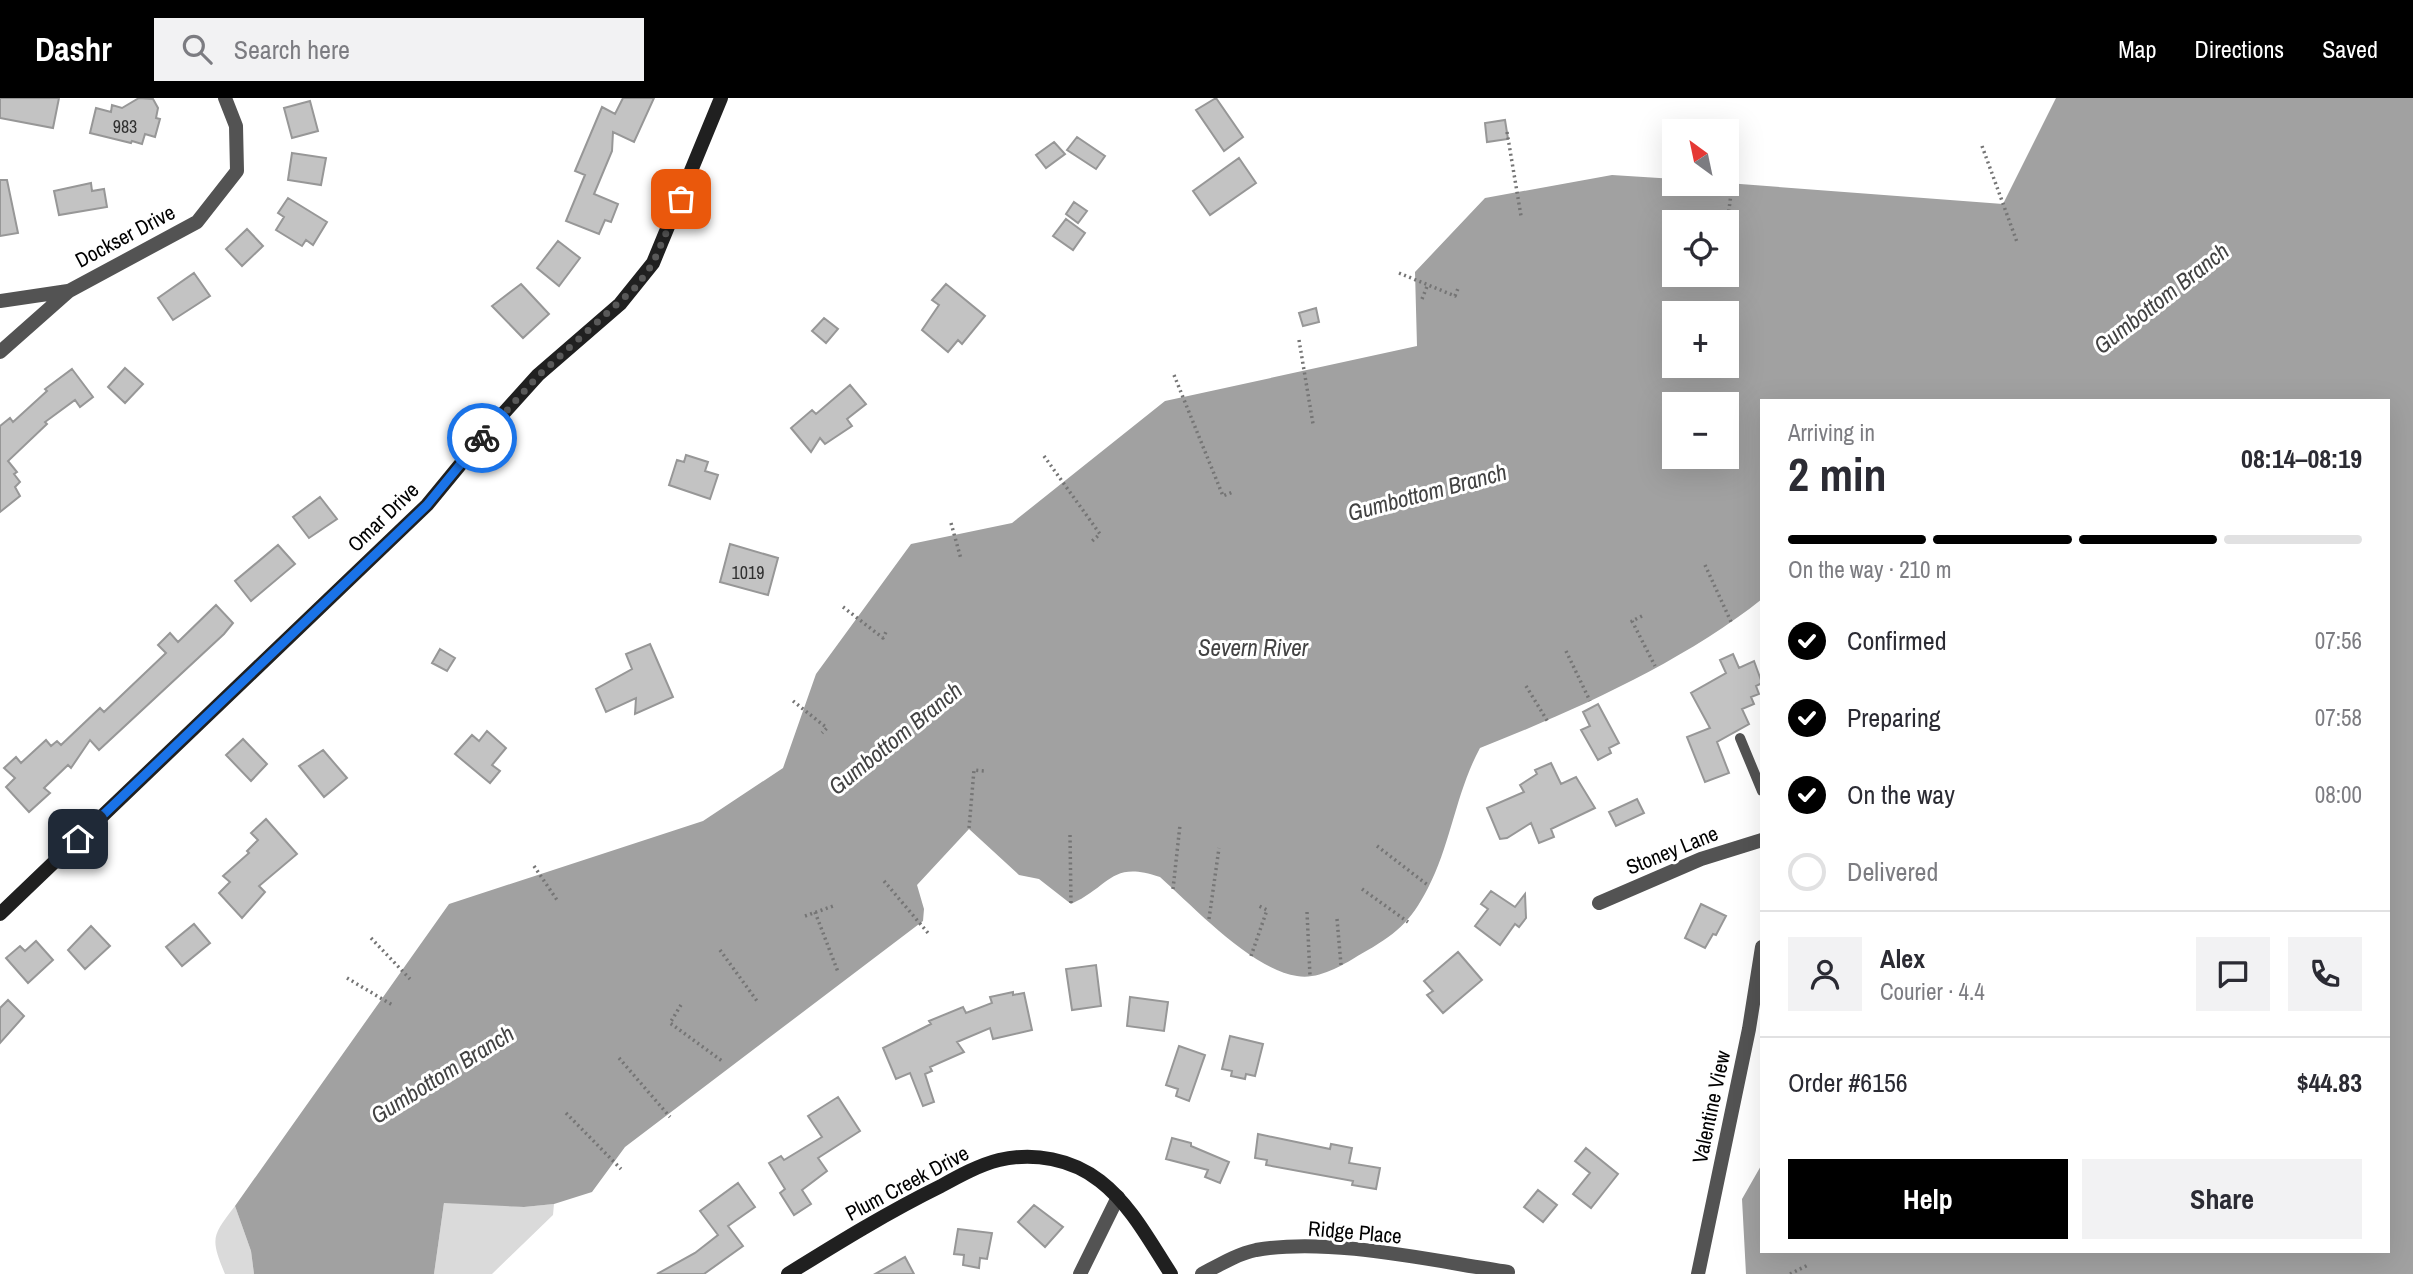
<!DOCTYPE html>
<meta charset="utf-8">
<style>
body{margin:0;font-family:"Archivo Narrow",sans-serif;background:#f2f2f3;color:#2b2b33;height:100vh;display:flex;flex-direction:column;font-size:26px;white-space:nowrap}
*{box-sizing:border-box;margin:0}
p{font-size:23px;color:#7c7c81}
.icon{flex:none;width:38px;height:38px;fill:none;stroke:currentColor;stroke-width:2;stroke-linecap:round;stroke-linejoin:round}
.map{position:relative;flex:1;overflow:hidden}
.drawer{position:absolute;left:1760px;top:301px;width:630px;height:854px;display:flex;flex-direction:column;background:#fff;border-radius:0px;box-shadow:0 7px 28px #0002}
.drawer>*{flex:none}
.needle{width:46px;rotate:327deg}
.fabs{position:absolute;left:1662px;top:21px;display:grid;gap:14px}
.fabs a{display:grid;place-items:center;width:77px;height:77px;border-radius:0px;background:#fff;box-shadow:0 7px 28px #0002;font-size:35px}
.pin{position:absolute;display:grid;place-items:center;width:60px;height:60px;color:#fff;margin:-30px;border-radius:14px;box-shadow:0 4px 10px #0006}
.courier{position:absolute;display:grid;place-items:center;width:70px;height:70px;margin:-35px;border:5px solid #1a73e8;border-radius:50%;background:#fff;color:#222;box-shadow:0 2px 9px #0007}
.headline em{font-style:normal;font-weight:800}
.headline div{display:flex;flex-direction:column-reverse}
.headline{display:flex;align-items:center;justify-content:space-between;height:119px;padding:0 28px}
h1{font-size:46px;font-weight:800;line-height:52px}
.bar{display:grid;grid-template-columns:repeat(4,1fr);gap:10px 7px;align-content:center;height:84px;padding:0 28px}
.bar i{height:9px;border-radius:5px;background:#e1e1e2}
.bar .current{background:#000}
.bar p{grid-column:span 4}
.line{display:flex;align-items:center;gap:18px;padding:0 28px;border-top:2px solid #e1e1e2}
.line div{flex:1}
.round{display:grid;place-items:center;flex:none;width:74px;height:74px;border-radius:0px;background:#f2f2f3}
ol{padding:0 28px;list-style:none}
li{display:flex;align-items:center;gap:21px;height:77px}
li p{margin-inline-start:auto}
li .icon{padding:7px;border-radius:50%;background:#000;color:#fff;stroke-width:4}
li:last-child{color:#7c7c81}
li i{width:38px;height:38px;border:4px solid #e1e1e2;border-radius:50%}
.cta{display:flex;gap:14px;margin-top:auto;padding:14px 28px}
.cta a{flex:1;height:80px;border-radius:0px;background:#000;color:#fff;font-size:28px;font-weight:800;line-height:80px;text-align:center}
.cta a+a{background:#f2f2f3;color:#2b2b33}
header{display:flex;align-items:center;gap:42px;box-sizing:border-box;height:98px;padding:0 35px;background:#000;color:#fff}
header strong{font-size:33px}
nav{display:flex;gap:38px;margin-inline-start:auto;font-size:24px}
.search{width:490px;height:63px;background:#f2f2f3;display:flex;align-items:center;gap:18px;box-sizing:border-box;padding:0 24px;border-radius:0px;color:#7c7c81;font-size:26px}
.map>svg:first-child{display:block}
.green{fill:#dadada}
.water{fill:#a1a1a1;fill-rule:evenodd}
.building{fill:#c3c3c3;stroke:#979797;stroke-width:2}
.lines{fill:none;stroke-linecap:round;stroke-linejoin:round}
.path{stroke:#757575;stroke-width:3.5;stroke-dasharray:2 3.5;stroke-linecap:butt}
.lane{stroke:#535353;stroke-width:10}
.street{stroke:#535353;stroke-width:14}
.secondary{stroke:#202020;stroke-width:14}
.done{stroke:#595959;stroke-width:7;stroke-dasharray:0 12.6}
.route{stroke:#1a73e8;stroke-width:9}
.labels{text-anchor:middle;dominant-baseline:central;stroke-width:6;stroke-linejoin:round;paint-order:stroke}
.number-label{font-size:18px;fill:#313131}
.street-label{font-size:21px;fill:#000;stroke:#fff}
.water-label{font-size:23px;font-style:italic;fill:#424242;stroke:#fff}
</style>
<header>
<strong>Dashr</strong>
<div class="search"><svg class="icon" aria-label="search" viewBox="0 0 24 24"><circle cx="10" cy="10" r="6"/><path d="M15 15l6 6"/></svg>Search here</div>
<nav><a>Map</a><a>Directions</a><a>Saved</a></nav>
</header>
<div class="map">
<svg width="2413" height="1176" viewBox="0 0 2413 1176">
<rect width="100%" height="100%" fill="#fff"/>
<!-- green -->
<path class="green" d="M462 1104 524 1109 554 1106 553 1117 492 1176H434L444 1105Z
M235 1108 251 1153 254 1176H225C210 1140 212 1138 235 1108Z"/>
<!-- water -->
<path class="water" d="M2056 0H2413V1176H1746L1742 1101 1762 1066V1153H2389V303H1762V501C1683 564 1574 613 1480 650 1456 694 1451 746 1428 790 1410 825 1395 837 1361 856 1343 867 1319 882 1297 878 1251 871 1194 809 1160 779 1110 762 1111 788 1071 806L1039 781 1019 777 969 731 917 787 924 811 923 823 625 1049 592 1094 554 1106 524 1109 444 1105 434 1176H254L251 1153 235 1108 449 806 703 723 783 670 816 576 911 446 1012 425 1165 303 1417 248 1415 174 1485 100 1612 77 1675 81V86L1727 85 2003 106ZM1675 124H1727V177H1675ZM1675 215H1727V268H1675ZM1675 306H1727V359H1675Z"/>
<!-- building -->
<path class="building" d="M0 0H59L53 30 0 20Z
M139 0 153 1 158 10 156 20 160 21 155 39 145 36 142 46 132 43 131 45 90 35 96 10 111 14 112 7 122 10Z
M623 0H654L634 44 613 34 612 53 594 96 618 106 611 124 605 122 599 136 566 123 585 77 575 73 602 9 615 16Z
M1216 0 1243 39 1224 53 1196 12Z
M310 3 318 33 292 40 284 10Z
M1505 22 1508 41 1487 44 1485 25Z
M1077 39 1105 58 1096 71 1067 52Z
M1054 44 1065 56 1046 70 1036 57Z
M292 55 326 60 321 87 288 82Z
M1239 60 1256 85 1210 117 1193 93Z
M0 82H7L18 135 0 138Z
M91 85 92 93 104 91 107 109 59 117 54 93Z
M288 100 327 124 313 147 306 142 302 148 276 132 284 119 278 115Z
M1074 104 1087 113 1078 125 1066 116Z
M1066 121 1085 135 1073 152 1053 138Z
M247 131 263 148 242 168 226 151Z
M558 143 580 160 559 188 537 170Z
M194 175 210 198 173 222 158 200Z
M521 186 549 216 523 240 492 208Z
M946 186 985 218 962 246 958 242 948 254 922 232 939 207 932 202Z
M1316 210 1319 224 1303 228 1299 215Z
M824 220 838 231 826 245 812 233Z
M125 270 143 286 125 305 108 289Z
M72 271 93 299 80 309 75 302 45 324 47 326 8 363 17 374 14 376 20 384 15 389 20 398 0 414V328L10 320 13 324 47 293 45 291Z
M850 287 866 306 847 321 852 328 825 346 820 340 811 354 791 330 812 312 816 316Z
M686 357 708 364 705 373 718 377 710 401 669 387 677 362 684 364Z
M320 399 337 421 309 440 293 419Z
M730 446 778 460 768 497 720 484Z
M278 447 295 466 251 503 235 483Z
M216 507 233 525 224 536 99 652 90 642 71 670 68 667 44 690 50 695 29 714 6 689 15 680 4 670 16 659 21 665 46 642 51 648 57 643 61 647 100 610 104 614 166 555 158 547 170 535 178 544Z
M650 546 673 599 635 616 636 600 606 614 596 591 632 571 626 556Z
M440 551 455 560 447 573 432 565Z
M1733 556 1739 570 1754 563 1762 585 1756 588 1759 596 1751 599 1754 606 1742 611 1749 626 1717 644 1729 675 1705 684 1687 639 1710 630 1691 595 1726 575 1720 562Z
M1598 606 1619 645 1609 650 1611 655 1598 662 1581 632 1590 628 1583 614Z
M487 633 506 650 492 667 500 673 490 685 455 656 472 637 479 643Z
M243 641 267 666 251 683 226 657Z
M323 652 347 680 324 699 299 668Z
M1551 665 1561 686 1576 679 1595 710 1551 731 1554 739 1539 745 1531 725 1507 740 1500 741 1487 710 1524 694 1520 687 1537 676 1535 672Z
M1637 701 1644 715 1616 728 1609 714Z
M266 721 297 756 259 788 265 794 242 820 219 795 230 784 223 778 249 755 247 753 258 742 251 735Z
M1491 793 1515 809 1525 796 1526 820 1519 829 1515 826 1500 847 1475 828 1488 811 1481 806Z
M1701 806 1726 818 1716 837 1713 836 1705 850 1685 840Z
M194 826 210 845 182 868 166 849Z
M91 828 110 848 85 871 68 852Z
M36 843 53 862 28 885 6 860 20 848 25 853Z
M1458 854 1482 882 1443 915 1427 897 1433 893 1424 883Z
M1096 867 1101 908 1072 912 1066 871Z
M1013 894V897L1024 895 1032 932 993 941 990 930 957 944 964 954 930 969 932 973 925 976 934 1004 923 1008 910 975 896 981 883 950 931 926 929 923 963 909 966 915 992 905 990 899Z
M1130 899 1168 904 1164 933 1127 928Z
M8 902 24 918 0 945V910Z
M1230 938 1263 946 1255 978 1246 976 1245 981 1231 978 1232 973 1222 971Z
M1179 948 1205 957 1189 1003 1176 998 1178 991 1166 987Z
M838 999 860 1033 818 1060 827 1073 802 1092 811 1106 794 1117 780 1095 785 1091 769 1065 781 1058 784 1062 822 1039 808 1018Z
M1258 1036 1330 1051 1331 1046 1352 1050 1349 1065 1380 1070 1376 1091 1352 1087 1353 1083 1266 1067 1267 1062 1255 1060Z
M1172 1040 1191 1045V1048L1229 1064 1220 1085 1205 1079 1208 1072 1166 1061Z
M1586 1050 1618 1076 1591 1110 1573 1096 1590 1075 1575 1063Z
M738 1085 755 1109 728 1128 743 1148 704 1176H657L695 1155 718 1137 700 1113Z
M1538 1092 1557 1107 1543 1124 1524 1109Z
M1034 1107 1063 1129 1045 1149 1018 1124Z
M958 1131 992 1135 987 1161 980 1160 979 1170 963 1167 964 1157 954 1156Z
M905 1159 914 1176H875Z"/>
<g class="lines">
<!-- path -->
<path class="path" d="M1507 34 1521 118
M1982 48 2017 144
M1728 119 1731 96
M1399 175 1455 198 1459 188
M1422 201 1428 186
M1299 242 1313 326
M1174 277 1223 398 1233 394
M1044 358 1100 436 1090 445
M951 425 961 461
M1705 467 1732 526
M843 509 883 540 887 532
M1642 518 1632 523 1655 568
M1566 553 1590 603
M1526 588 1548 624
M793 603 827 630 822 635
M969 730 974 672 985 673
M1070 737 1071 806
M1377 748 1429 788
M534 768 557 802
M884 783 928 835
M1173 791 1180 727
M1362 791 1408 824
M815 814 838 874
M1307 814 1310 878
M805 818 836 807
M1209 821 1219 750
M1337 821 1341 867
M371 840 410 881
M720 852 757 903
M1251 858 1267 812 1259 808
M347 880 394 908
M681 907 670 925 722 963
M619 960 670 1019
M566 1015 621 1071
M1790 1176 1808 1167"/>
<!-- lane -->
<path class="lane" d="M1740 640 1762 693"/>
<!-- street -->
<path class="street" d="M0 203 68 193
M0 254 69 193 197 124 237 73 236 28 225 0
M1599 805 1701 761 1762 742
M1080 1176 1118 1099
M1202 1176C1219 1167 1237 1156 1256 1152 1331 1139 1433 1163 1508 1174
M1698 1176 1749 931 1762 849"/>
<!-- secondary -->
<path class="secondary" d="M0 816 427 407 492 328 538 277 620 206 653 165 721 0
M788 1176C838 1145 888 1114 941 1088 959 1078 979 1067 999 1062 1034 1054 1072 1061 1100 1083 1131 1107 1150 1144 1171 1176"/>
</g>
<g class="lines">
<!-- done -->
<path class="done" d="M482 340 538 278 637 188 653 165 681 101"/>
<!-- route -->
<path class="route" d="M78 741 427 407 482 340"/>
</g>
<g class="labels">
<!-- number labels -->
<g class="number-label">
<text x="125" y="28">983</text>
<text x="748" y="474">1019</text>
</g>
<!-- street labels -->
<g class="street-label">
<text transform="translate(125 138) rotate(-28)">Dockser Drive</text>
<text transform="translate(383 419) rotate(-44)">Omar Drive</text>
<text transform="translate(1672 752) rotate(-22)">Stoney Lane</text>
<text transform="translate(1711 1009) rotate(-78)">Valentine View</text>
<text transform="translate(907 1085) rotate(-28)">Plum Creek Drive</text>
<text transform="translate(1355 1134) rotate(5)">Ridge Place</text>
</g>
<!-- water labels -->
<g class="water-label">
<text transform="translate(2161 200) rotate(-38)">Gumbottom Branch</text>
<text transform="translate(1427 394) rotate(-15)">Gumbottom Branch</text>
<text x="1253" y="549">Severn River</text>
<text transform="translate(895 640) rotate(-39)">Gumbottom Branch</text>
<text transform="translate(442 976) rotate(-32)">Gumbottom Branch</text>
</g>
</g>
</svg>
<div class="fabs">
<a><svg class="needle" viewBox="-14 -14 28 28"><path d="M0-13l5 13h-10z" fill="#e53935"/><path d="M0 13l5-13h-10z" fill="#7c7c81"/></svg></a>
<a><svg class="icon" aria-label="locate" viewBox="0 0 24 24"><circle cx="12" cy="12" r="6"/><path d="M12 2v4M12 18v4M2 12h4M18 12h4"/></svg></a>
<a>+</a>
<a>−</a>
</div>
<div class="pin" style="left:681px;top:101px;background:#ea580c"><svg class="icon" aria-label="bag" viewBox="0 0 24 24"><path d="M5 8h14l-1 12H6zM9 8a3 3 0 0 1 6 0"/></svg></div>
<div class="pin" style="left:78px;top:741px;background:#1f2937"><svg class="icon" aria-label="home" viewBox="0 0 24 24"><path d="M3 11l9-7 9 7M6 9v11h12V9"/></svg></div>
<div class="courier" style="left:482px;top:340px"><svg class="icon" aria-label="bike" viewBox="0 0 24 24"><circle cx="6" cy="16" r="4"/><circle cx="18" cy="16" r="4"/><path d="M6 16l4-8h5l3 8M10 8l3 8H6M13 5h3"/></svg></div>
<section class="drawer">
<div class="headline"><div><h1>2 min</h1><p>Arriving in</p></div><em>08:14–08:19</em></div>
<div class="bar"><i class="current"></i><i class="current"></i><i class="current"></i><i></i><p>On the way · 210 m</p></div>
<ol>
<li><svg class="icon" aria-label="check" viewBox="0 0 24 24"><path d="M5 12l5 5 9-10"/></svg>Confirmed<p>07:56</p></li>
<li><svg class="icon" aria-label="check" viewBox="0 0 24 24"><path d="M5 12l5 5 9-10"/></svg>Preparing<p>07:58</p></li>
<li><svg class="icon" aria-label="check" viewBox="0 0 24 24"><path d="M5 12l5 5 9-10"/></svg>On the way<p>08:00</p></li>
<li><i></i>Delivered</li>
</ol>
<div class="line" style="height:126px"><a class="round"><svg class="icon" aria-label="person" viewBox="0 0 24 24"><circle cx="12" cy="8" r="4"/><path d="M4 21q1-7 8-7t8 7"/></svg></a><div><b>Alex</b><p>Courier · 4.4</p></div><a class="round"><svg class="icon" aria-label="chat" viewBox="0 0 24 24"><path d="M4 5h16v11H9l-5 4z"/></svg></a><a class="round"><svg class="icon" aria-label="phone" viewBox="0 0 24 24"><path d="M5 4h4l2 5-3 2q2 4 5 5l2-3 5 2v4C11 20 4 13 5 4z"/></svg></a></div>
<div class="line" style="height:91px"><div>Order #6156</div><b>$44.83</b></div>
<div class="cta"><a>Help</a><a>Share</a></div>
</section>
</div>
